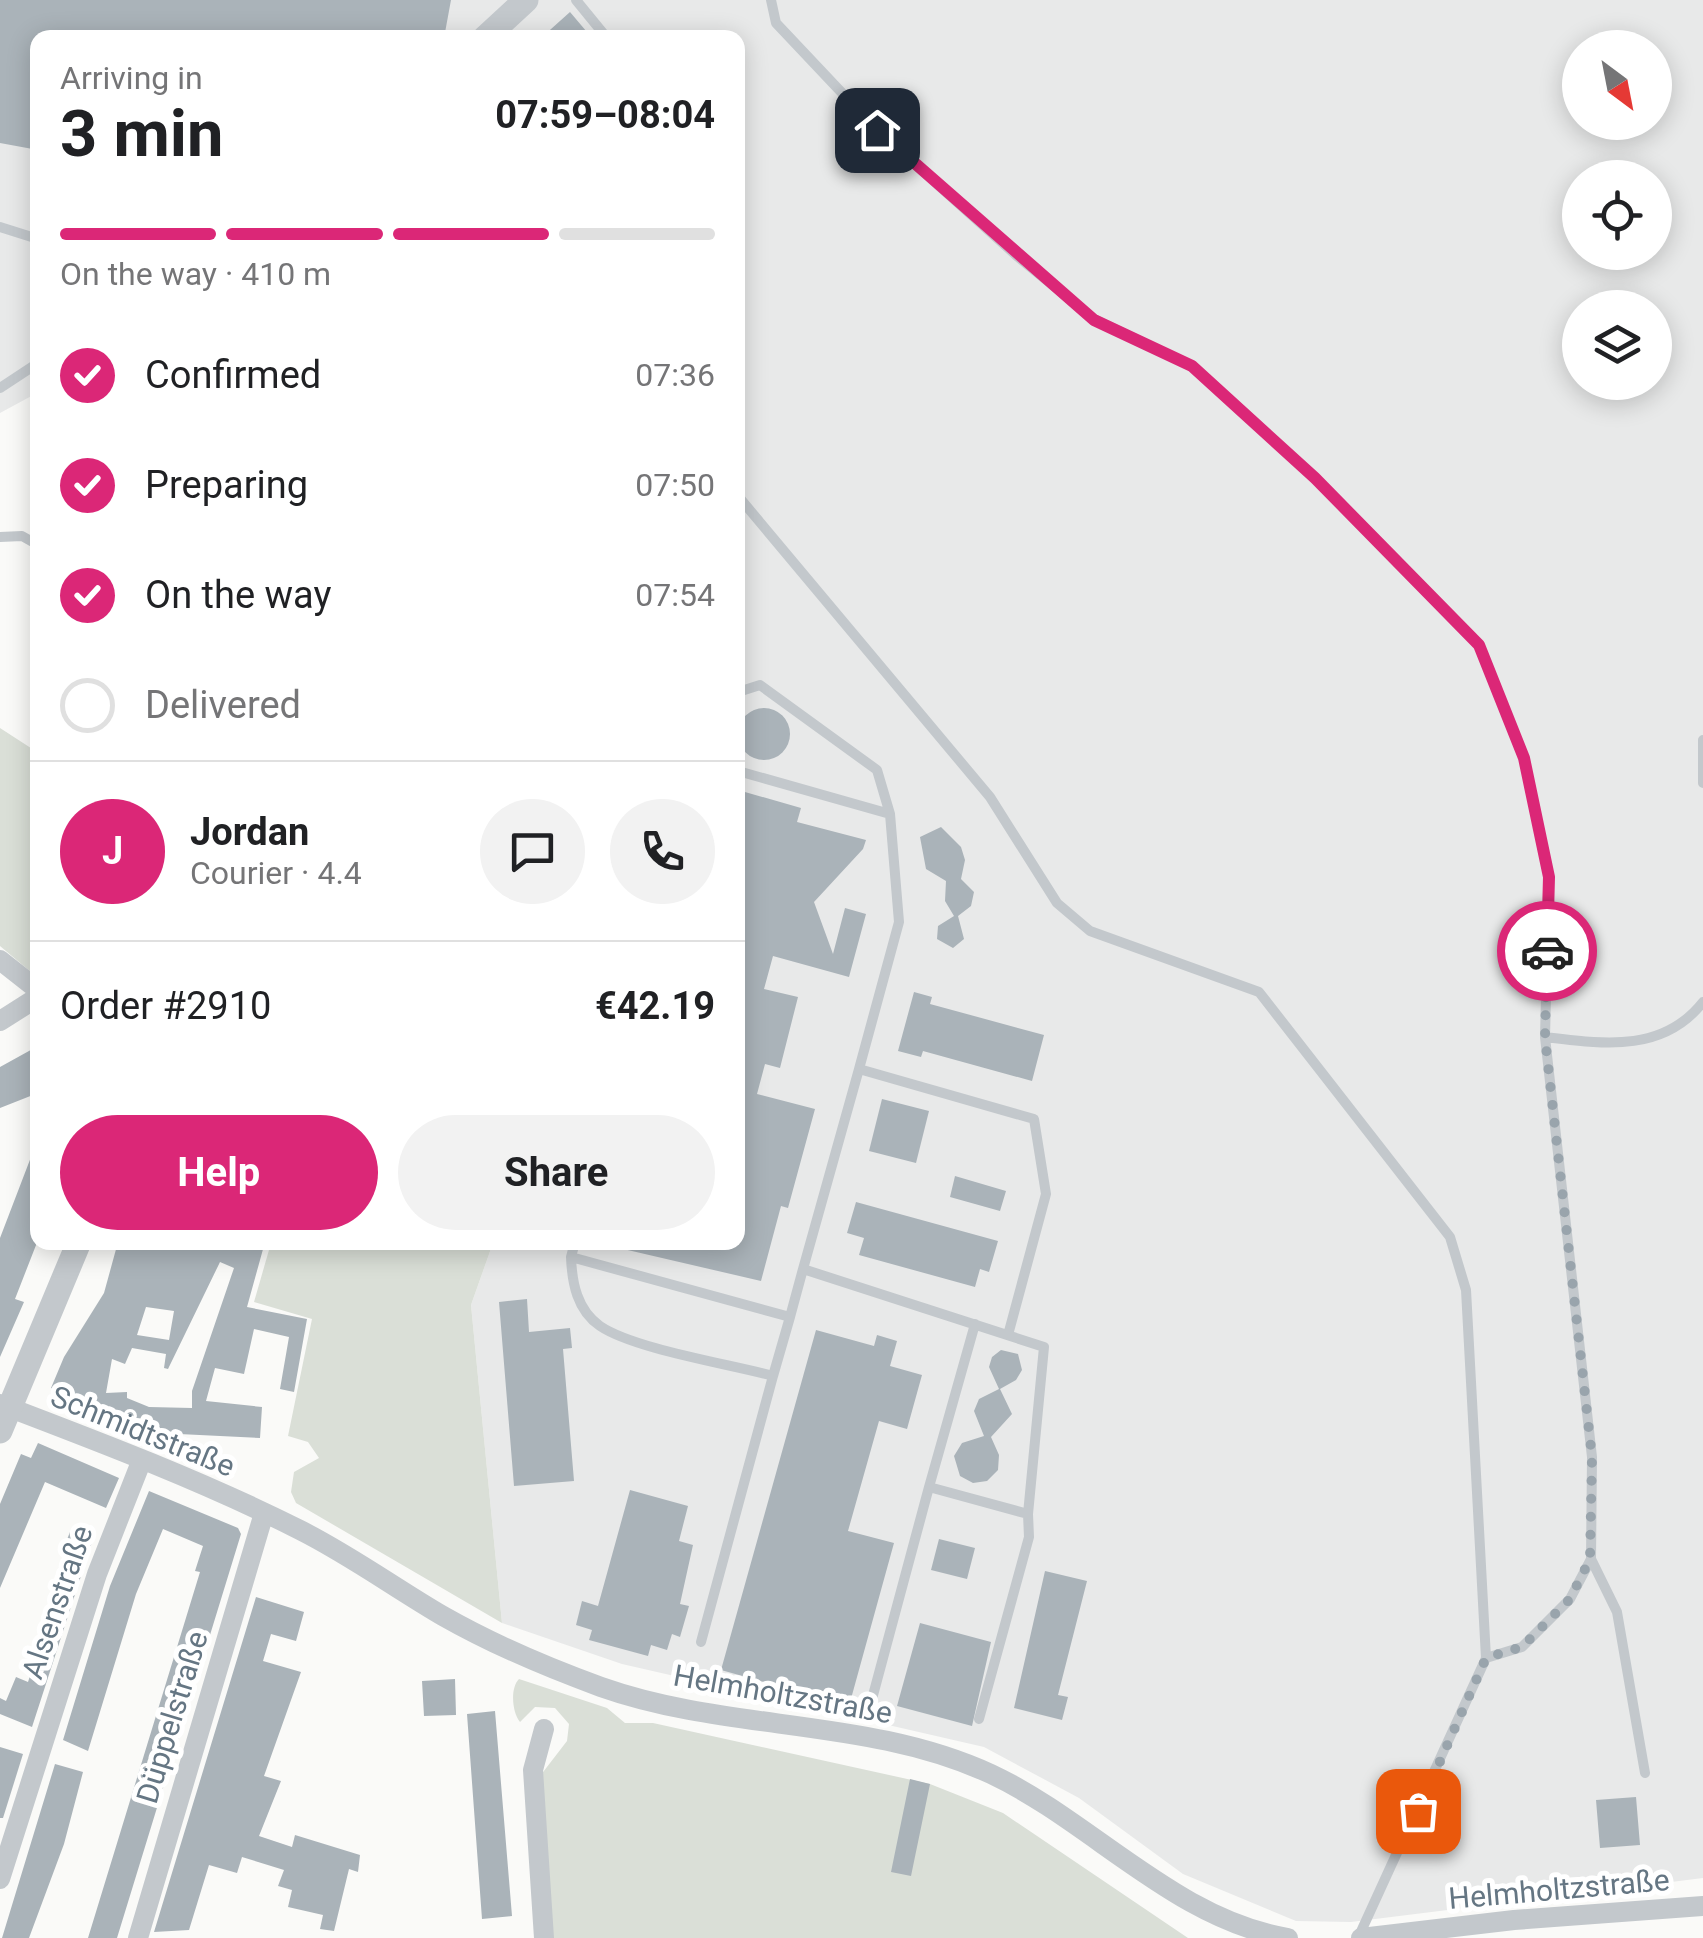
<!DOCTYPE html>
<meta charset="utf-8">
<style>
body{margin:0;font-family:Roboto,sans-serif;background:#f2f2f2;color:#202124;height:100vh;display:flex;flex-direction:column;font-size:38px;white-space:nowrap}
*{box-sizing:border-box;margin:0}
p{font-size:32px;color:#757577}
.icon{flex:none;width:55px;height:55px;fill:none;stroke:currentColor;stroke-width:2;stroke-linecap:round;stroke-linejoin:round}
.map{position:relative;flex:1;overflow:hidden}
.sheet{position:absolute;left:30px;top:30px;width:715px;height:1220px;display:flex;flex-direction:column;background:#fff;border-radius:20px;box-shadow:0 5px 25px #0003}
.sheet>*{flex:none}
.needle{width:65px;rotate:148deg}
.fabs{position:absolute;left:1562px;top:30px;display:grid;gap:20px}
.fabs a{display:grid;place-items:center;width:110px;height:110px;border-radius:50%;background:#fff;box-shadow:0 5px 25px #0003;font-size:50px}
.pin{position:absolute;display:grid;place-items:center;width:85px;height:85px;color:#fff;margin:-42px;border-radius:20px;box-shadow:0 5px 15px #0006}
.courier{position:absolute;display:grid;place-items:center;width:100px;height:100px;margin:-50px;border:8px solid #db2777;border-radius:50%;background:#fff;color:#222;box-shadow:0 2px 12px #0007}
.overview em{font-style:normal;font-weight:700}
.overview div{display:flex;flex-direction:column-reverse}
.overview{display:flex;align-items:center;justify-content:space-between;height:170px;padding:0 30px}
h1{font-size:65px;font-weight:700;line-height:75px}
.bar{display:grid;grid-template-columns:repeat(4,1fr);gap:15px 10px;align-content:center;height:120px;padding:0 30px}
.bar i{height:12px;border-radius:8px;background:#e0e0e0}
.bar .selected{background:#db2777}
.bar p{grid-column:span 4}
.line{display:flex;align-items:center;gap:25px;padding:0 30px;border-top:2px solid #e0e0e0}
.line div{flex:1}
.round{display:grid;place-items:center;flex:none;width:105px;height:105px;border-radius:52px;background:#f2f2f2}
ol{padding:0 30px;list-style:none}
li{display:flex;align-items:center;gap:30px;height:110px}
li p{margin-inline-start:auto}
li .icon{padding:10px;border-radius:50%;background:#db2777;color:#fff;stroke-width:4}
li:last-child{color:#757577}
li i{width:55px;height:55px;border:5px solid #e0e0e0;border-radius:50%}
.cta{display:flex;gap:20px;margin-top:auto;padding:20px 30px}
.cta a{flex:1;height:115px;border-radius:60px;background:#db2777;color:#fff;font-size:40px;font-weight:700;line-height:115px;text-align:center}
.cta a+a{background:#f2f2f2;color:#202124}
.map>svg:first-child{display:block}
.built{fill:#e8e9e9;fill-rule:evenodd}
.green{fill:#dadfd7}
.building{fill:#aab3b9;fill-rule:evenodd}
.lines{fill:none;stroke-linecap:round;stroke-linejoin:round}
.service{stroke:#c3c8cc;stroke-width:10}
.minor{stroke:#c3c8cc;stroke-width:20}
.tertiary{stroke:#c3c8cc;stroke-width:25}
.done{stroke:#99a4ac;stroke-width:10;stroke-dasharray:0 18}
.route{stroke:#db2777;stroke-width:12}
.labels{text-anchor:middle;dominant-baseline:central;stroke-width:10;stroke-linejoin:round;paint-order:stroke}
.street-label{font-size:30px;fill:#657683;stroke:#fff}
</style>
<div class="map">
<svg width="1703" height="1938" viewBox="0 0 1703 1938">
<rect width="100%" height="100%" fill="#fafaf8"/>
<!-- built -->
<path class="built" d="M0 0H1703V1878L1351 1922 1296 1921 1183 1874 1079 1798 984 1747 622 1664 502 1623 471 1305 493 1243 738 1242V38H38L37 393 0 413ZM1580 48H1655V122H1580ZM1580 178H1655V252H1580ZM1580 308H1655V382H1580Z"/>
<!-- green -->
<path class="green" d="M0 728 37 752V977L0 946Z
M271 1243H493L471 1305 502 1623 296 1503 291 1492 294 1472 319 1458 308 1442 288 1436 312 1319 254 1302Z
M519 1679 607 1708 625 1723H653L930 1784 1003 1813 1188 1938H553L540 1776 567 1741 569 1724 555 1708 535 1707 520 1722C512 1712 510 1688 519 1679Z"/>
<!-- building -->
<path class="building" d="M0 0H451L444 38H38V150L0 143Z
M570 12 592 38H541Z
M738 734a26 26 0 1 1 52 0a26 26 0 1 1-52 0Z
M738 790 801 808 797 822 866 840 863 849 814 902 833 954 845 908 866 914 849 977 773 956 764 989 798 997 780 1068 765 1064 757 1094 815 1109 788 1208 781 1206 761 1281 619 1248 620 1242H738Z
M941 827 961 847 965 860 961 879 974 892 971 906 958 916 964 939 953 948 937 939 938 926 954 916 945 901 946 881 926 869 920 837Z
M914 992 932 997 930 1004 1044 1035 1032 1081 923 1051 921 1057 898 1051Z
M38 1046V1093L0 1108V1067Z
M882 1099 929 1111 916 1163 869 1151Z
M36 1144 38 1240 15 1299 24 1302 0 1357V1238Z
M955 1176 1006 1191 1000 1211 950 1197Z
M856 1202 998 1241 989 1272 980 1269 975 1287 859 1255 864 1238 847 1233Z
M118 1242H265L247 1307 307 1319 294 1392 280 1389 289 1337 254 1329 244 1374 215 1368 206 1401 262 1407 260 1438 138 1432 51 1388 64 1357 104 1293ZM220 1262 234 1268 192 1391V1408L149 1407 127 1398V1392L106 1393 112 1359 125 1364 132 1348 166 1354 164 1368 168 1369ZM146 1307 174 1311 169 1340 137 1335Z
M527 1299 529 1332 570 1328 572 1348 563 1349 574 1481 514 1486 499 1302Z
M816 1330 874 1346 877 1335 897 1341 890 1366 922 1375 907 1429 879 1421 848 1531 894 1543 849 1706 721 1670Z
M1001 1350 1018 1354 1022 1370 1016 1380 1000 1389 1012 1414 991 1437 999 1455 998 1470 987 1481 973 1483 960 1476 954 1456 962 1443 984 1436 974 1411 979 1399 999 1389 989 1367 992 1357Z
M38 1443 119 1478 106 1508 45 1482 0 1588V1504L21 1454 31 1458Z
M630 1490 688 1506 679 1541 693 1545 680 1604 689 1606 680 1637 672 1634 667 1650 651 1645 648 1656 589 1640 592 1630 576 1625 582 1601 598 1606Z
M149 1491 238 1528 241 1534 117 1938H88L200 1572 195 1571 203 1546 163 1529 136 1594 88 1751 63 1740 110 1586Z
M70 1532 92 1542 32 1727 0 1714V1698L6 1701 16 1677 28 1682 71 1550 64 1547Z
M939 1539 975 1548 967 1579 931 1570Z
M1045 1571 1087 1581 1058 1695 1068 1697 1062 1720 1014 1708Z
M256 1597 304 1612 296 1641 271 1634 263 1661 301 1672 264 1776 281 1781 259 1836 292 1847 295 1835 360 1855 358 1872 349 1869 334 1931 320 1929 323 1915 288 1907 292 1890 278 1886 284 1870 242 1857 237 1873 209 1865 189 1930 154 1932Z
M920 1623 991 1642 972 1726 897 1706Z
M455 1679 456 1715 424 1716 422 1681Z
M495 1711 512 1916 482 1919 467 1714Z
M0 1747 23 1754 3 1818H0Z
M55 1764 83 1772 64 1844 29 1938H2Z
M910 1779 930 1784 911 1876 891 1872Z
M1636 1797 1640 1845 1600 1848 1596 1800Z"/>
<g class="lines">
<!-- service -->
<path class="service" d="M576 0 607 38
M771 0 776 23 877 130 1018 257 1094 319 1192 366 1315 478 1479 645 1524 759 1549 877 1545 1037 1592 1457 1591 1559 1570 1599 1522 1647 1486 1658
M0 227 38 239
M0 388 38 363
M738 496 990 797 1057 903 1090 931 1259 992 1450 1237 1466 1290 1486 1658 1358 1938
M0 537 22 536 38 545
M738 692 760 685 877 770 890 814
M1703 740V783
M738 771 890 814 899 922 859 1069
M1545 1037C1604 1044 1663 1053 1703 1002
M575 1242 571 1257 790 1317 803 1269 1044 1347 1028 1514 929 1487 975 1324
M571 1257C572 1283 577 1310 600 1326 634 1349 729 1364 773 1376L790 1317
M803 1269 859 1069 1034 1119 1046 1194 1008 1335
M1591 1559 1617 1612 1645 1773
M701 1642 773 1376
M872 1699 929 1487
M979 1719 1029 1537 1028 1514"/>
<!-- minor -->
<path class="minor" d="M0 960 38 990
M0 1021 38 997
M0 1404C100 1442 205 1482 300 1530 350 1555 395 1588 443 1616 494 1645 546 1667 601 1687 728 1732 868 1717 991 1774 1091 1821 1176 1920 1288 1938
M0 1879 97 1574 141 1462
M138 1938 264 1513
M544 1938 533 1770 544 1729
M1361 1938 1514 1920 1703 1906"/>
<!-- tertiary -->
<path class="tertiary" d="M485 38 526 0
M0 1431 79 1242"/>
</g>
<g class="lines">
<!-- done -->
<path class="done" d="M1418 1811 1486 1658 1522 1647 1570 1599 1590 1559 1592 1457 1545 1038 1547 951"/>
<!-- route -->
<path class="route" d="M877 130 1094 320 1192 366 1315 478 1479 645 1524 758 1549 877 1547 951"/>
</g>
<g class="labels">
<!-- street labels -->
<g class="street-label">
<text transform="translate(143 1431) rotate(22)">Schmidtstraße</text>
<text transform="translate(57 1602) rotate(-71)">Alsenstraße</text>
<text transform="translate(783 1694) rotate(10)">Helmholtzstraße</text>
<text transform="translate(172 1717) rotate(-73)">Düppelstraße</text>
<text transform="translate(1559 1889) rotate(-5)">Helmholtzstraße</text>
</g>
</g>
</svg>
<div class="fabs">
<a><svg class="needle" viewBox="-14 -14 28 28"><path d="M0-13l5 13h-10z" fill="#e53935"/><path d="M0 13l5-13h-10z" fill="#757577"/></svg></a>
<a><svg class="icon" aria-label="locate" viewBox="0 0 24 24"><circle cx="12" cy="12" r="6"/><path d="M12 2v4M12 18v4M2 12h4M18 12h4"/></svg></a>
<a><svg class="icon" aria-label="layers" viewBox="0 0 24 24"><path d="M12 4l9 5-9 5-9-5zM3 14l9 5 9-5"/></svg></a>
</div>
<div class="pin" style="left:1418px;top:1811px;background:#ea580c"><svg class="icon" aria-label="bag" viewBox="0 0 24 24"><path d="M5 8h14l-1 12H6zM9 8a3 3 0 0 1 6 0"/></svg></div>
<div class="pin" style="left:877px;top:130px;background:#1f2937"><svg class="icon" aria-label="home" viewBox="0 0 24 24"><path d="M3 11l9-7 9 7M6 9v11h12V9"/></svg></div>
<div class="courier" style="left:1547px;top:951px"><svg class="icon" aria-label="car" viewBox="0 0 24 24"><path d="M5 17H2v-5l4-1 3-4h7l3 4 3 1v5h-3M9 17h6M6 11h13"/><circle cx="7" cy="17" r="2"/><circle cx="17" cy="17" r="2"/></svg></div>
<section class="sheet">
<div class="overview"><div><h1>3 min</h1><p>Arriving in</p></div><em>07:59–08:04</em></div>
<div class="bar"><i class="selected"></i><i class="selected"></i><i class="selected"></i><i></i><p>On the way · 410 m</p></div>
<ol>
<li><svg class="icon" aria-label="check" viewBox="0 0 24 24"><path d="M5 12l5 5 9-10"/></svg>Confirmed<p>07:36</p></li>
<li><svg class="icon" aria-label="check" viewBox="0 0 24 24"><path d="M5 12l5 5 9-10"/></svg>Preparing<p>07:50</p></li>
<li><svg class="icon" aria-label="check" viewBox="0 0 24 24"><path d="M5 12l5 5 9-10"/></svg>On the way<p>07:54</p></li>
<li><i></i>Delivered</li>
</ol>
<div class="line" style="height:180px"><b class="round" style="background:#db2777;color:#fff">J</b><div><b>Jordan</b><p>Courier · 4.4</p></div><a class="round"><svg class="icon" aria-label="chat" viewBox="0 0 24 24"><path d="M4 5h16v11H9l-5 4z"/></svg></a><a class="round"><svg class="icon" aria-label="phone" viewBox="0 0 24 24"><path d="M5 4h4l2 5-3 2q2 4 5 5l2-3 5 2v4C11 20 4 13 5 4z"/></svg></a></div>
<div class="line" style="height:130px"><div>Order #2910</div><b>€42.19</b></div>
<div class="cta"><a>Help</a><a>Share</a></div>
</section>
</div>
